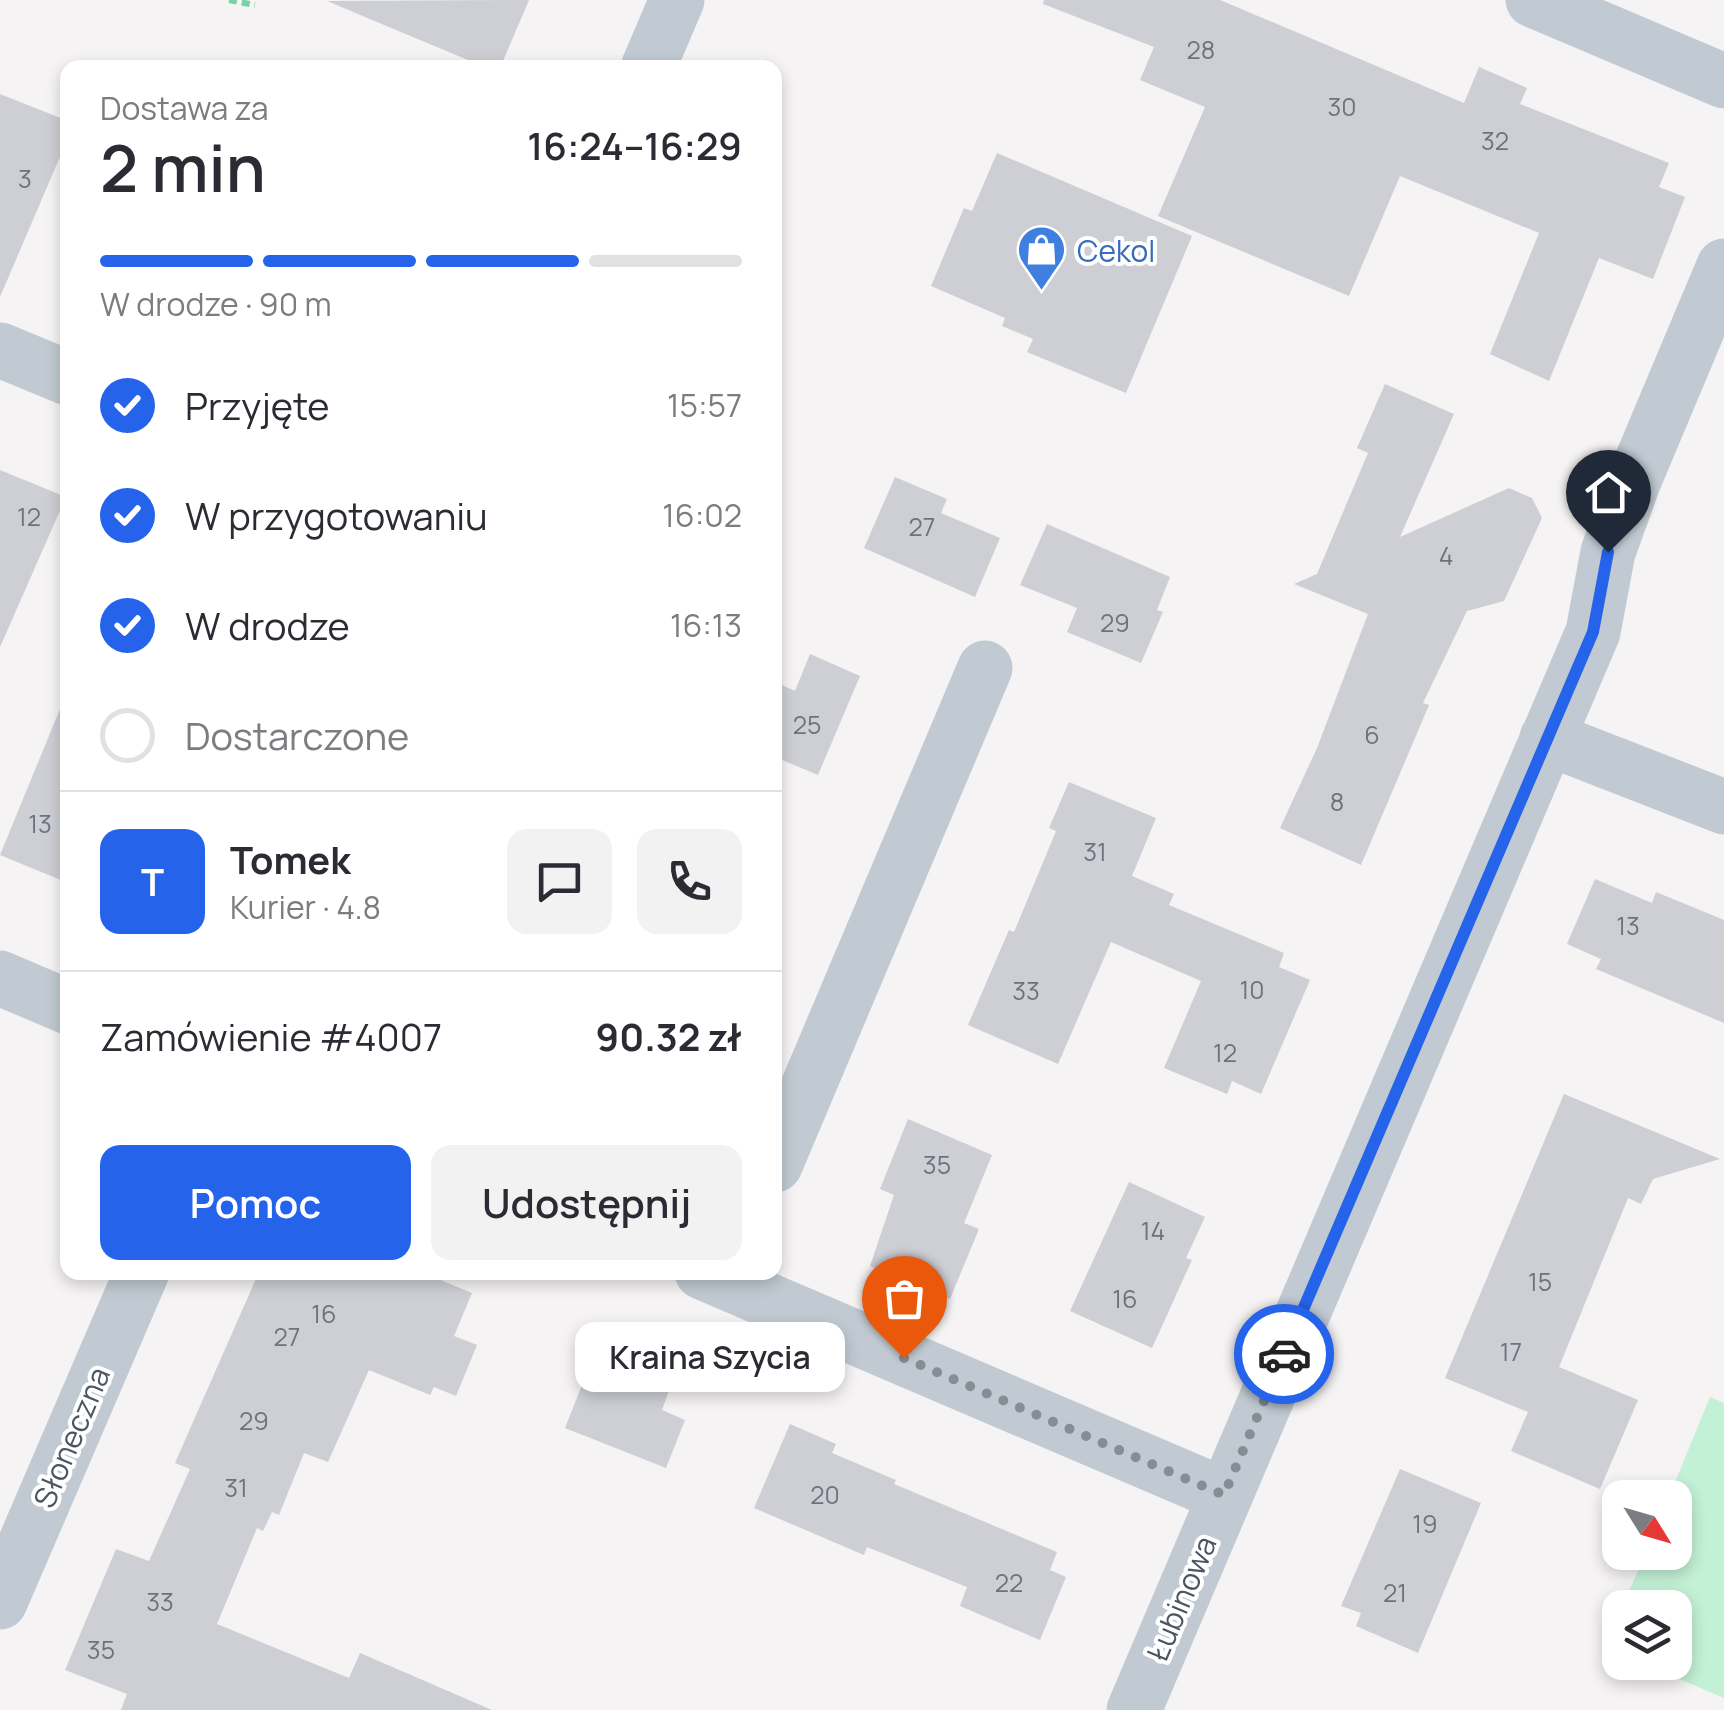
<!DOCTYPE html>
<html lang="pl">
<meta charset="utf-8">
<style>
body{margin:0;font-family:Manrope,sans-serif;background:#f2f2f3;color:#2b2b33;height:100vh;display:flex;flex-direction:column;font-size:38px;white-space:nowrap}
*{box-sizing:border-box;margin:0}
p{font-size:32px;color:#7c7c81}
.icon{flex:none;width:55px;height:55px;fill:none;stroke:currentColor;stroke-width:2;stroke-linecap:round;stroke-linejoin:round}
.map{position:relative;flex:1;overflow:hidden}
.sheet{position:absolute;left:60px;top:60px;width:722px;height:1220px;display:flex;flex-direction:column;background:#fff;border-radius:20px;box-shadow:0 5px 15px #0003}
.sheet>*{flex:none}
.needle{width:65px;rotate:127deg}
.controls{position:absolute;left:1602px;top:1480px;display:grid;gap:20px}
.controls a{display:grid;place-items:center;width:90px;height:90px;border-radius:20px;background:#fff;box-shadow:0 5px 15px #0003;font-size:50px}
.pin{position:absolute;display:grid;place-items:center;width:85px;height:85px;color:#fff;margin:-102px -42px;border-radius:50% 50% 50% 0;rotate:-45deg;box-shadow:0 0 10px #0007}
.pin .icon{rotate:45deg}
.courier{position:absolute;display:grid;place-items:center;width:100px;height:100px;margin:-50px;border:8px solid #2563eb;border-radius:50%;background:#fff;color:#222;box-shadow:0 2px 12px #0007}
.bubble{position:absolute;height:70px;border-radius:20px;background:#fff;box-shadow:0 5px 15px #0003;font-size:32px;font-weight:600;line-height:70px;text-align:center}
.overview em{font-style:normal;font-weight:600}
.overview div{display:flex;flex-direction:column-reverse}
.overview{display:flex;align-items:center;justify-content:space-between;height:170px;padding:0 40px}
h1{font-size:65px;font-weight:600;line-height:75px}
.bar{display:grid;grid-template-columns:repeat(4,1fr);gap:15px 10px;align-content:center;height:120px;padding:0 40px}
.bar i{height:12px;border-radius:8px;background:#e1e1e2}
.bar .current{background:#2563eb}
.bar p{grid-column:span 4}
.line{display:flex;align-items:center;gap:25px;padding:0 40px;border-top:2px solid #e1e1e2}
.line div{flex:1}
.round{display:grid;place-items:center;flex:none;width:105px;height:105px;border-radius:20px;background:#f2f2f3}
ol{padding:0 40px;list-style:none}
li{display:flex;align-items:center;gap:30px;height:110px}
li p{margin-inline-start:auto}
li .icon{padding:10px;border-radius:50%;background:#2563eb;color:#fff;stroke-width:4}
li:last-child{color:#7c7c81}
li i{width:55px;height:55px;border:5px solid #e1e1e2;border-radius:50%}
.primary-button{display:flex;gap:20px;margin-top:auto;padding:20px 40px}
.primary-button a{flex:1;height:115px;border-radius:20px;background:#2563eb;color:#fff;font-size:40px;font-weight:600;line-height:115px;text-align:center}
.primary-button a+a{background:#f2f2f3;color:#2b2b33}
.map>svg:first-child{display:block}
.green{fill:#c3f1d5}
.building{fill:#cdcfd5}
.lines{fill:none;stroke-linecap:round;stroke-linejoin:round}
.path{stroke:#7ad0a6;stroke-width:6;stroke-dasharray:8 5;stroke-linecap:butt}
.street{stroke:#c1cad2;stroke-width:55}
.done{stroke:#868d94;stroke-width:10;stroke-dasharray:0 18}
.route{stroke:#2563eb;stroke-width:12}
.labels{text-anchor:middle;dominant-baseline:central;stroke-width:8;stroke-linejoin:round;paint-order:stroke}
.number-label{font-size:25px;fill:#6b747e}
.shop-label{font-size:30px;fill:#366cbe;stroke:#fff;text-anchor:start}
.street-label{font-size:30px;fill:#4a5661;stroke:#fff}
</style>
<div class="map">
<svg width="1724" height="1710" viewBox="0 0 1724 1710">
<rect width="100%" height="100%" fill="#f5f3f3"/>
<!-- green -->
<path class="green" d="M1710 1397 1724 1403V1698L1642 1663 1675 1662V1608L1622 1607 1646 1553 1675 1552V1498L1669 1497Z"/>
<!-- building -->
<path class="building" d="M529 0 500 68H487L327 1Z
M1044 0H1220L1464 103 1479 67 1527 88 1520 104 1669 163 1659 187 1685 197 1653 279 1599 258 1549 381 1490 354 1539 233 1400 176 1349 296 1158 216 1205 107 1140 80 1154 47 1043 4Z
M0 94 68 121V138L0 297Z
M997 153 1192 236 1126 393 1027 352 1033 339 1002 326 1005 318 931 286 964 208 972 211Z
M1385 384 1454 414 1400 537 1509 488 1532 498 1542 518 1504 601 1467 611 1423 703 1429 705 1361 865 1280 828 1317 748 1368 614 1294 584 1317 574 1368 453 1357 448Z
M0 470 66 497 0 647Z
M895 477 947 499 941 513 1000 538 975 597 864 548Z
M1047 524 1170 577 1157 610 1163 612 1141 663 1067 632 1077 608 1020 585Z
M810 654 860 676 818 775 775 757V682L795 691Z
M67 692H68V883L0 855Z
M1069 782 1156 818 1132 876 1174 894 1169 905 1284 953 1279 967 1310 980 1261 1094 1232 1081 1227 1094 1164 1068 1201 981 1111 942 1058 1064 968 1025 1009 930 1014 932 1056 831 1049 828Z
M1595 879 1652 903 1656 892 1724 920V1023L1596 969 1601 959 1567 944Z
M1564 1094 1720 1159 1653 1179 1641 1204 1628 1198 1559 1367 1638 1400 1600 1489 1511 1451 1528 1412 1445 1378Z
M908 1119 992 1155 964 1223 979 1229 950 1299 870 1266 894 1195 880 1189Z
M1129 1182 1205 1217 1186 1258 1192 1260 1152 1348 1070 1311Z
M259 1272H421L472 1293 454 1336 477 1345 456 1396 434 1387 430 1395 369 1370 328 1462 304 1453 279 1515 272 1512 263 1531 257 1528 217 1624 349 1678 360 1653 492 1710H121L127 1694 65 1670 116 1549 149 1561 190 1469 175 1463Z
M597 1347 674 1377 662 1410 685 1420 666 1468 565 1428Z
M790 1424 836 1444 832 1453 896 1480 894 1484 1057 1552 1050 1570 1066 1577 1040 1640 960 1606 967 1587 867 1547 864 1555 754 1508Z
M1400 1469 1481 1503 1418 1653 1356 1626 1361 1613 1341 1606Z"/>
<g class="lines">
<!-- path -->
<path class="path" d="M229 0 255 5"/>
<!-- street -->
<path class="street" d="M1533 0 1724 81
M648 68 677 0
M0 350 68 378
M1547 738 1724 807
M0 978 68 1007
M775 1165 985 668
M702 1272 1224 1495
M0 1602 142 1272
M1134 1710 1593 632 1608 552 1634 480 1724 266"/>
</g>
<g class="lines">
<!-- done -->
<path class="done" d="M904 1358 1224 1495 1284 1354"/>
<!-- route -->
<path class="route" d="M1284 1354 1593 632 1608 552"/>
</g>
<!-- icons -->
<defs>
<symbol id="shop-pin" viewBox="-11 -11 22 30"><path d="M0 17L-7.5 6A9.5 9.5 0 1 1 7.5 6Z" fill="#3f7fe0" stroke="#fff"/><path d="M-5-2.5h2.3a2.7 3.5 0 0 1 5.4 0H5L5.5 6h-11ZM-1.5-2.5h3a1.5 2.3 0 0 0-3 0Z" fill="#fff"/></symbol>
</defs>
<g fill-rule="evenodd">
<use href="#shop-pin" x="1014" y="222" width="55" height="75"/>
</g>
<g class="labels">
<!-- number labels -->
<g class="number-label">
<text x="1201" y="49">28</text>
<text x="1342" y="106">30</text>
<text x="1495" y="140">32</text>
<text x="25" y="178">3</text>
<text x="29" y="516">12</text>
<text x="922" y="526">27</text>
<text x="1446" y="555">4</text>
<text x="1115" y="622">29</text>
<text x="807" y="724">25</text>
<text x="1372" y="734">6</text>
<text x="1337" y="801">8</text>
<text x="40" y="823">13</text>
<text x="1095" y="851">31</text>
<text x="1628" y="925">13</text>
<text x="1252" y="989">10</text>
<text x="1026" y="990">33</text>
<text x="1225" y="1052">12</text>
<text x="937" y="1164">35</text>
<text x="1153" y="1230">14</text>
<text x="1540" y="1281">15</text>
<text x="1125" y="1298">16</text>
<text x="324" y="1313">16</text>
<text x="287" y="1336">27</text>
<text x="1511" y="1351">17</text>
<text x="254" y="1420">29</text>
<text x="236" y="1487">31</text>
<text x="825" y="1494">20</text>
<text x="1425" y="1523">19</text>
<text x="1009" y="1582">22</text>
<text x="1395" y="1592">21</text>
<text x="160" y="1601">33</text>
<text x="101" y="1649">35</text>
</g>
<!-- shop labels -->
<g class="shop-label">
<text x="1077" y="250">Cekol</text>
</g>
<!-- street labels -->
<g class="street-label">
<text transform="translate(71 1437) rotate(-67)">Słoneczna</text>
<text transform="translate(1181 1598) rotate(-67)">Łubinowa</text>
</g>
</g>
</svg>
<div class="controls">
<a><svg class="needle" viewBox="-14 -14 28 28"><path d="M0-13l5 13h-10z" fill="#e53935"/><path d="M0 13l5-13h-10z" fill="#7c7c81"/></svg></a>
<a><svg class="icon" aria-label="layers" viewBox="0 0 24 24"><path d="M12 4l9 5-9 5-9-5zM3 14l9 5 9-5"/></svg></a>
</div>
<div class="pin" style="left:904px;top:1358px;background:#ea580c"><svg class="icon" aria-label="bag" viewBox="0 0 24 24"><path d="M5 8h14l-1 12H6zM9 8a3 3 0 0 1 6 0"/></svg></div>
<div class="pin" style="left:1608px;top:552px;background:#1f2937"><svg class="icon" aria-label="home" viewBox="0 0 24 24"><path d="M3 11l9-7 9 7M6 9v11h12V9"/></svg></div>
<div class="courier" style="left:1284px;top:1354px"><svg class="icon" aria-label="car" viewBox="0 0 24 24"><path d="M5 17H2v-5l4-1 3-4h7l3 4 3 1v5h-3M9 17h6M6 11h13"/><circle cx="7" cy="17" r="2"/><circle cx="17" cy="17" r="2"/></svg></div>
<div class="bubble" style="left:575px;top:1322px;width:270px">Kraina Szycia</div>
<section class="sheet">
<div class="overview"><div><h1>2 min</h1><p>Dostawa za</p></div><em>16:24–16:29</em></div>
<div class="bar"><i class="current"></i><i class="current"></i><i class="current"></i><i></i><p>W drodze · 90 m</p></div>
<ol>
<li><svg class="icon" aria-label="check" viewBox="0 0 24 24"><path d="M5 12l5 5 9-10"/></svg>Przyjęte<p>15:57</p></li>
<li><svg class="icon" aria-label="check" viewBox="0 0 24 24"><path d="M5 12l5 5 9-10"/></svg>W przygotowaniu<p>16:02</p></li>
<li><svg class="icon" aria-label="check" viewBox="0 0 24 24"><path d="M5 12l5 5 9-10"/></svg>W drodze<p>16:13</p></li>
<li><i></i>Dostarczone</li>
</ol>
<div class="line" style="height:180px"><b class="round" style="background:#2563eb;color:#fff">T</b><div><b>Tomek</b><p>Kurier · 4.8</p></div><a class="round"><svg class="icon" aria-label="chat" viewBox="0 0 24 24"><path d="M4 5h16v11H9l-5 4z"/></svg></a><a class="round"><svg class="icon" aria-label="phone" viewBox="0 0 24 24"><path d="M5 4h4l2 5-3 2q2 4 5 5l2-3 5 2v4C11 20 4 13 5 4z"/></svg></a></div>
<div class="line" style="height:130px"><div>Zamówienie #4007</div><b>90.32 zł</b></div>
<div class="primary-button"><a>Pomoc</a><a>Udostępnij</a></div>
</section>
</div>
